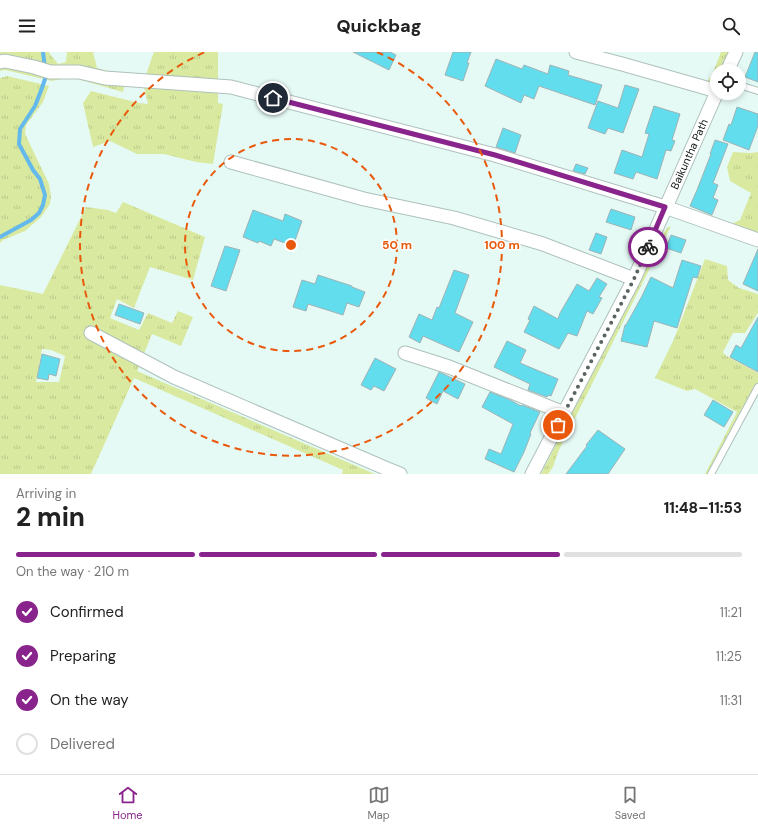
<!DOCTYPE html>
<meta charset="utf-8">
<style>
body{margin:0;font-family:"DM Sans",sans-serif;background:#f6f6f6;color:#222;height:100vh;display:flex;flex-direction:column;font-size:15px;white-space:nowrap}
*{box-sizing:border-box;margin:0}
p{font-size:13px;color:#767676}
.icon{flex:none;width:22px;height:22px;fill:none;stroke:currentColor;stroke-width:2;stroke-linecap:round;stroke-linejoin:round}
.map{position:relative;height:422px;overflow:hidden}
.panel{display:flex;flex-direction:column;background:#fff;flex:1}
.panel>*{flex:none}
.controls{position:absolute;left:710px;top:12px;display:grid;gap:8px}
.controls a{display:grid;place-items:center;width:36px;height:36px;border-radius:50%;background:#fff;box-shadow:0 2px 6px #0003;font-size:20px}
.pin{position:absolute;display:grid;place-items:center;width:34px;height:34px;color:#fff;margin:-17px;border:2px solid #fff;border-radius:50%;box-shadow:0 1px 4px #0007}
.courier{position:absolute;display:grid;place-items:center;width:40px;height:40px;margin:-20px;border:3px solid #89248c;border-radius:50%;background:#fff;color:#222;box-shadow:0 1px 5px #0007}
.overview em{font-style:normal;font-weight:800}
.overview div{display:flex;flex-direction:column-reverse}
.overview{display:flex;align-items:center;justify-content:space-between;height:68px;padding:0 16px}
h1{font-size:26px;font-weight:800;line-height:30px}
.bar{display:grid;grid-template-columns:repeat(4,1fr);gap:6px 4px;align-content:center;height:48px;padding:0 16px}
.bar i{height:5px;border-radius:3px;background:#e0e0e0}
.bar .on{background:#89248c}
.bar p{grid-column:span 4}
ol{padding:0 16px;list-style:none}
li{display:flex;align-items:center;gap:12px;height:44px}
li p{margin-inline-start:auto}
li .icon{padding:4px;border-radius:50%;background:#89248c;color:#fff;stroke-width:4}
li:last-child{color:#767676}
li i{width:22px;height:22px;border:2px solid #e0e0e0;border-radius:50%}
header{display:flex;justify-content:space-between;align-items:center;height:52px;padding:0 16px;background:#fff;font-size:18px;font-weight:800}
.tabs{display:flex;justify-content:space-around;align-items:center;height:56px;border-top:1px solid #e0e0e0;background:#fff;font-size:11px;color:#767676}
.tabs a{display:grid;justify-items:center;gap:2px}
.tabs .on{color:#89248c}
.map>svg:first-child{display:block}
.grass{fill:url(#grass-tufts);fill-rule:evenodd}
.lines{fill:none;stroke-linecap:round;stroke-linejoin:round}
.stream{stroke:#63b8ec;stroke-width:4}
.building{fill:#62ddee;stroke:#9fb2b5}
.lane-casing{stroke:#aec1bc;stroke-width:8}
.street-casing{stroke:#aec1bc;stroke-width:15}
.lane{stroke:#fff;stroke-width:6}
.street{stroke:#fff;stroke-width:13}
.done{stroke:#5a6563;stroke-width:4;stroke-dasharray:0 7.2}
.route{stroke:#89248c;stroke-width:5}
.ring{fill:none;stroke:#e8590c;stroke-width:2;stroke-dasharray:7 5}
.labels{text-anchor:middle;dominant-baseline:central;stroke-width:3;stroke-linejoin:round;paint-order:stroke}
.street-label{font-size:11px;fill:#0f1514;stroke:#fff}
.centre{fill:#e8590c;stroke:#fff;stroke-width:2}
.ring-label{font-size:12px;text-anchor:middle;font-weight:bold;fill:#e8590c;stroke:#fff;stroke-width:3;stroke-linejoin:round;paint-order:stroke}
</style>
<header><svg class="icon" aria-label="menu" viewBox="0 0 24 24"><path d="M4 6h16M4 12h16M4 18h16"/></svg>Quickbag<svg class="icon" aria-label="search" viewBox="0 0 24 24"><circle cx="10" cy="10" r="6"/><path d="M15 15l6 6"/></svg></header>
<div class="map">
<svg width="758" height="422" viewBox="0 0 758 422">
<defs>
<pattern id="grass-tufts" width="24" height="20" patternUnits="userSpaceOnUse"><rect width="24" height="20" fill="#d9eaa0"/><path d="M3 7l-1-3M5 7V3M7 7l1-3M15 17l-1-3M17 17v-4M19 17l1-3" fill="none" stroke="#b9c889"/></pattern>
</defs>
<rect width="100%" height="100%" fill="#e6faf5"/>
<!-- grass -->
<path class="grass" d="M0 0H49L50 2 58 12 66 10 67 0H93L97 16 127 24 123 40 70 25 52 29 5 18 0 19Z
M154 0H218V51L223 52 213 112 196 110 164 102H137L110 89 93 95 83 51 91 39 139 51 148 52 143 31Z
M721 0H729L720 19H717C717 31 711 38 700 41L637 23 705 32 712 23Z
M7 24 49 34 43 50 26 73 25 82 49 132 51 144 50 152 41 165 25 179 3 188 0 191V26Z
M733 100 751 101 758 100V181L754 190 731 172 740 168 751 141 730 129 727 115Z
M123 150 205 185 193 228 150 215 134 256 117 247 110 266 139 278 148 261 172 271 178 259 193 265 181 294 152 282 137 319 375 422H342L343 418 134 326 91 422H0V233L43 242 86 155 108 158 116 161ZM42 297 51 298 65 304 59 330H36Z
M671 174 558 400 553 415 548 422H541L665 179 667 176Z
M705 207 727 214 728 228 739 236 758 242V261L745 281H733L723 300 725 303 758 321V330L708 422H705L737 360 695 337 687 339 655 326 674 287Z"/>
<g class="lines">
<!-- stream -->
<path class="stream" d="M0 185 31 168 39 161 43 153 45 143 40 127 33 118 19 92 20 77 35 54 42 36 46 24 43 0"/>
</g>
<!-- building -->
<path class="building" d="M353 0H390L396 3 389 18Z
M453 0H471L467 11H469L463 29 445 23Z
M755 0H758V30L745 25Z
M496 7 522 17 524 13 548 22 550 13 569 19 568 23 602 33 595 53 539 34 534 47 524 43 521 51 485 34Z
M625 33 639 37 623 81 608 76 605 82 588 76 598 49 618 56Z
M654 54 680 62 672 88 675 89 671 99 666 98 657 127 636 120 633 127 614 121 622 98 642 105 649 82 645 81Z
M737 55 758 62V74L749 98 723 88 729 72 731 73Z
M503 76 521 83 515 101 496 95Z
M715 88 728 92 713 131 718 133 713 146 718 148 712 163 690 154 697 138 711 102H710Z
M576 112 588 116 585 122 573 119Z
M611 157 635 165 631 178 606 170Z
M253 158 283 169 285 162 302 169 293 194 274 187 271 194 259 189 258 191 243 185Z
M596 181 607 185 601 202 589 198Z
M671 183 686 188 681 201 666 196Z
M225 194 240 198 226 239 211 234Z
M758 197V239L743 232Z
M682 208 701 214 697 226 693 225 677 276 654 269 647 295 621 289 625 273H626L642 244 651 225 673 236Z
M454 218 469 223 455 261 473 270 459 300 423 284 420 291 409 285 419 262 432 268 437 255 439 256Z
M318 223 352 234V235L365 240 359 255 347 251 343 263 308 252 306 259 293 255 302 228 315 232Z
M597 226 607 232 599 245 602 246 593 262 587 259 577 284 568 281 559 297 524 280 530 268 528 267 534 254 558 267 560 261 577 232 589 239Z
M119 252 144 261 140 272 115 263Z
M758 265V320L730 305 736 293 741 296Z
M507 289 526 298 520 311 558 327 551 344 548 343 547 345 528 338 530 332 494 315Z
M42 302 60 307 56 324 49 322 48 328 37 326Z
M375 306 396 317 384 339 374 334 371 338 361 333Z
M439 320 465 332 458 347 443 339 437 352 426 346Z
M490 340 508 347 521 354 522 353 540 360 530 381 531 382 524 400 514 420 485 407 489 397 501 402 513 372 482 355Z
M713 348 733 360 724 375 704 363Z
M598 378 625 397 608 422H566L587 394 586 393Z"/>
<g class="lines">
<defs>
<path id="lane" d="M739 33 758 39
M711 422 758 335"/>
<path id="street" d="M576 0 622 12 717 39
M0 10 5 9 34 15 50 20H79L105 26 231 35 495 103 665 155 758 188
M727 19 736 0
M231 110 364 147 454 166 543 192 634 227
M91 281 174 325 385 416 400 422
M405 301 449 315 564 361
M532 422 634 227 717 40"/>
</defs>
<!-- lane casing -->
<use href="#lane" class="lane-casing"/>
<!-- street casing -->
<use href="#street" class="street-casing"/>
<!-- lane -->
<use href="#lane" class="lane"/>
<!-- street -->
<use href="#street" class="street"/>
</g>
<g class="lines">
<!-- done -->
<path class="done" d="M558 373 634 227 648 195"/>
<!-- route -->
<path class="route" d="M273 46 495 103 665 155 648 195"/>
</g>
<!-- distance rings -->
<g class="ring">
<circle cx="291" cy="193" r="106"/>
<path d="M377 0A211 211 0 1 1 205 0"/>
</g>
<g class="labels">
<!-- street labels -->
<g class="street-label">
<text transform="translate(689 102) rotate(-66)">Baikuntha Path</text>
</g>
</g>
<circle cx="291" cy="193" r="6" class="centre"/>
<g class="ring-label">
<text x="397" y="197">50 m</text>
<text x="502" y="197">100 m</text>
</g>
</svg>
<div class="controls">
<a><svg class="icon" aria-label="locate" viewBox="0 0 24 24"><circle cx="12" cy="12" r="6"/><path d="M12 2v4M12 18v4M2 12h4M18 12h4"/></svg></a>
</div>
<div class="pin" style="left:558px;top:373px;background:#ea580c"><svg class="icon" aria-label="bag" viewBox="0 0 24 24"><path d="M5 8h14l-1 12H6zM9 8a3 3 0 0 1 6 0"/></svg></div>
<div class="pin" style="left:273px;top:46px;background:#1f2937"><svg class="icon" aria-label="home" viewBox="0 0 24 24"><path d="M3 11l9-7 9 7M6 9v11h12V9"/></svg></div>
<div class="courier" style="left:648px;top:195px"><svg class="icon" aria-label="bike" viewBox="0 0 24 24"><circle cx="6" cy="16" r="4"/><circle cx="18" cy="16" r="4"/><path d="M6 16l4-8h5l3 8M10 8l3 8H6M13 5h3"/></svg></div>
</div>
<section class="panel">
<div class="overview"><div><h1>2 min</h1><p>Arriving in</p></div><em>11:48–11:53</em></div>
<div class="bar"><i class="on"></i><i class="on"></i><i class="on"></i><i></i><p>On the way · 210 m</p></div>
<ol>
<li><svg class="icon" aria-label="check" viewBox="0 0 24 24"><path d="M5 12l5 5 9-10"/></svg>Confirmed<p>11:21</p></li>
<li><svg class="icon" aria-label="check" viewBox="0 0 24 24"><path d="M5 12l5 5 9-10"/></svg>Preparing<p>11:25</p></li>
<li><svg class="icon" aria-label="check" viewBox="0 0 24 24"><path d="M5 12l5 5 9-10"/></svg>On the way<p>11:31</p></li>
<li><i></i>Delivered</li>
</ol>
</section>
<nav class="tabs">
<a class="on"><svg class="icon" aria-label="home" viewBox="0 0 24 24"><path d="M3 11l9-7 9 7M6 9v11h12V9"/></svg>Home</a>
<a><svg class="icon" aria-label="map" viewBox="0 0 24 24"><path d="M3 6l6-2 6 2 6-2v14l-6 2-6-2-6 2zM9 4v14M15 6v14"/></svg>Map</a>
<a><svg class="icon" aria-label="saved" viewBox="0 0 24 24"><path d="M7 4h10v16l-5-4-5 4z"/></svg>Saved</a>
</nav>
